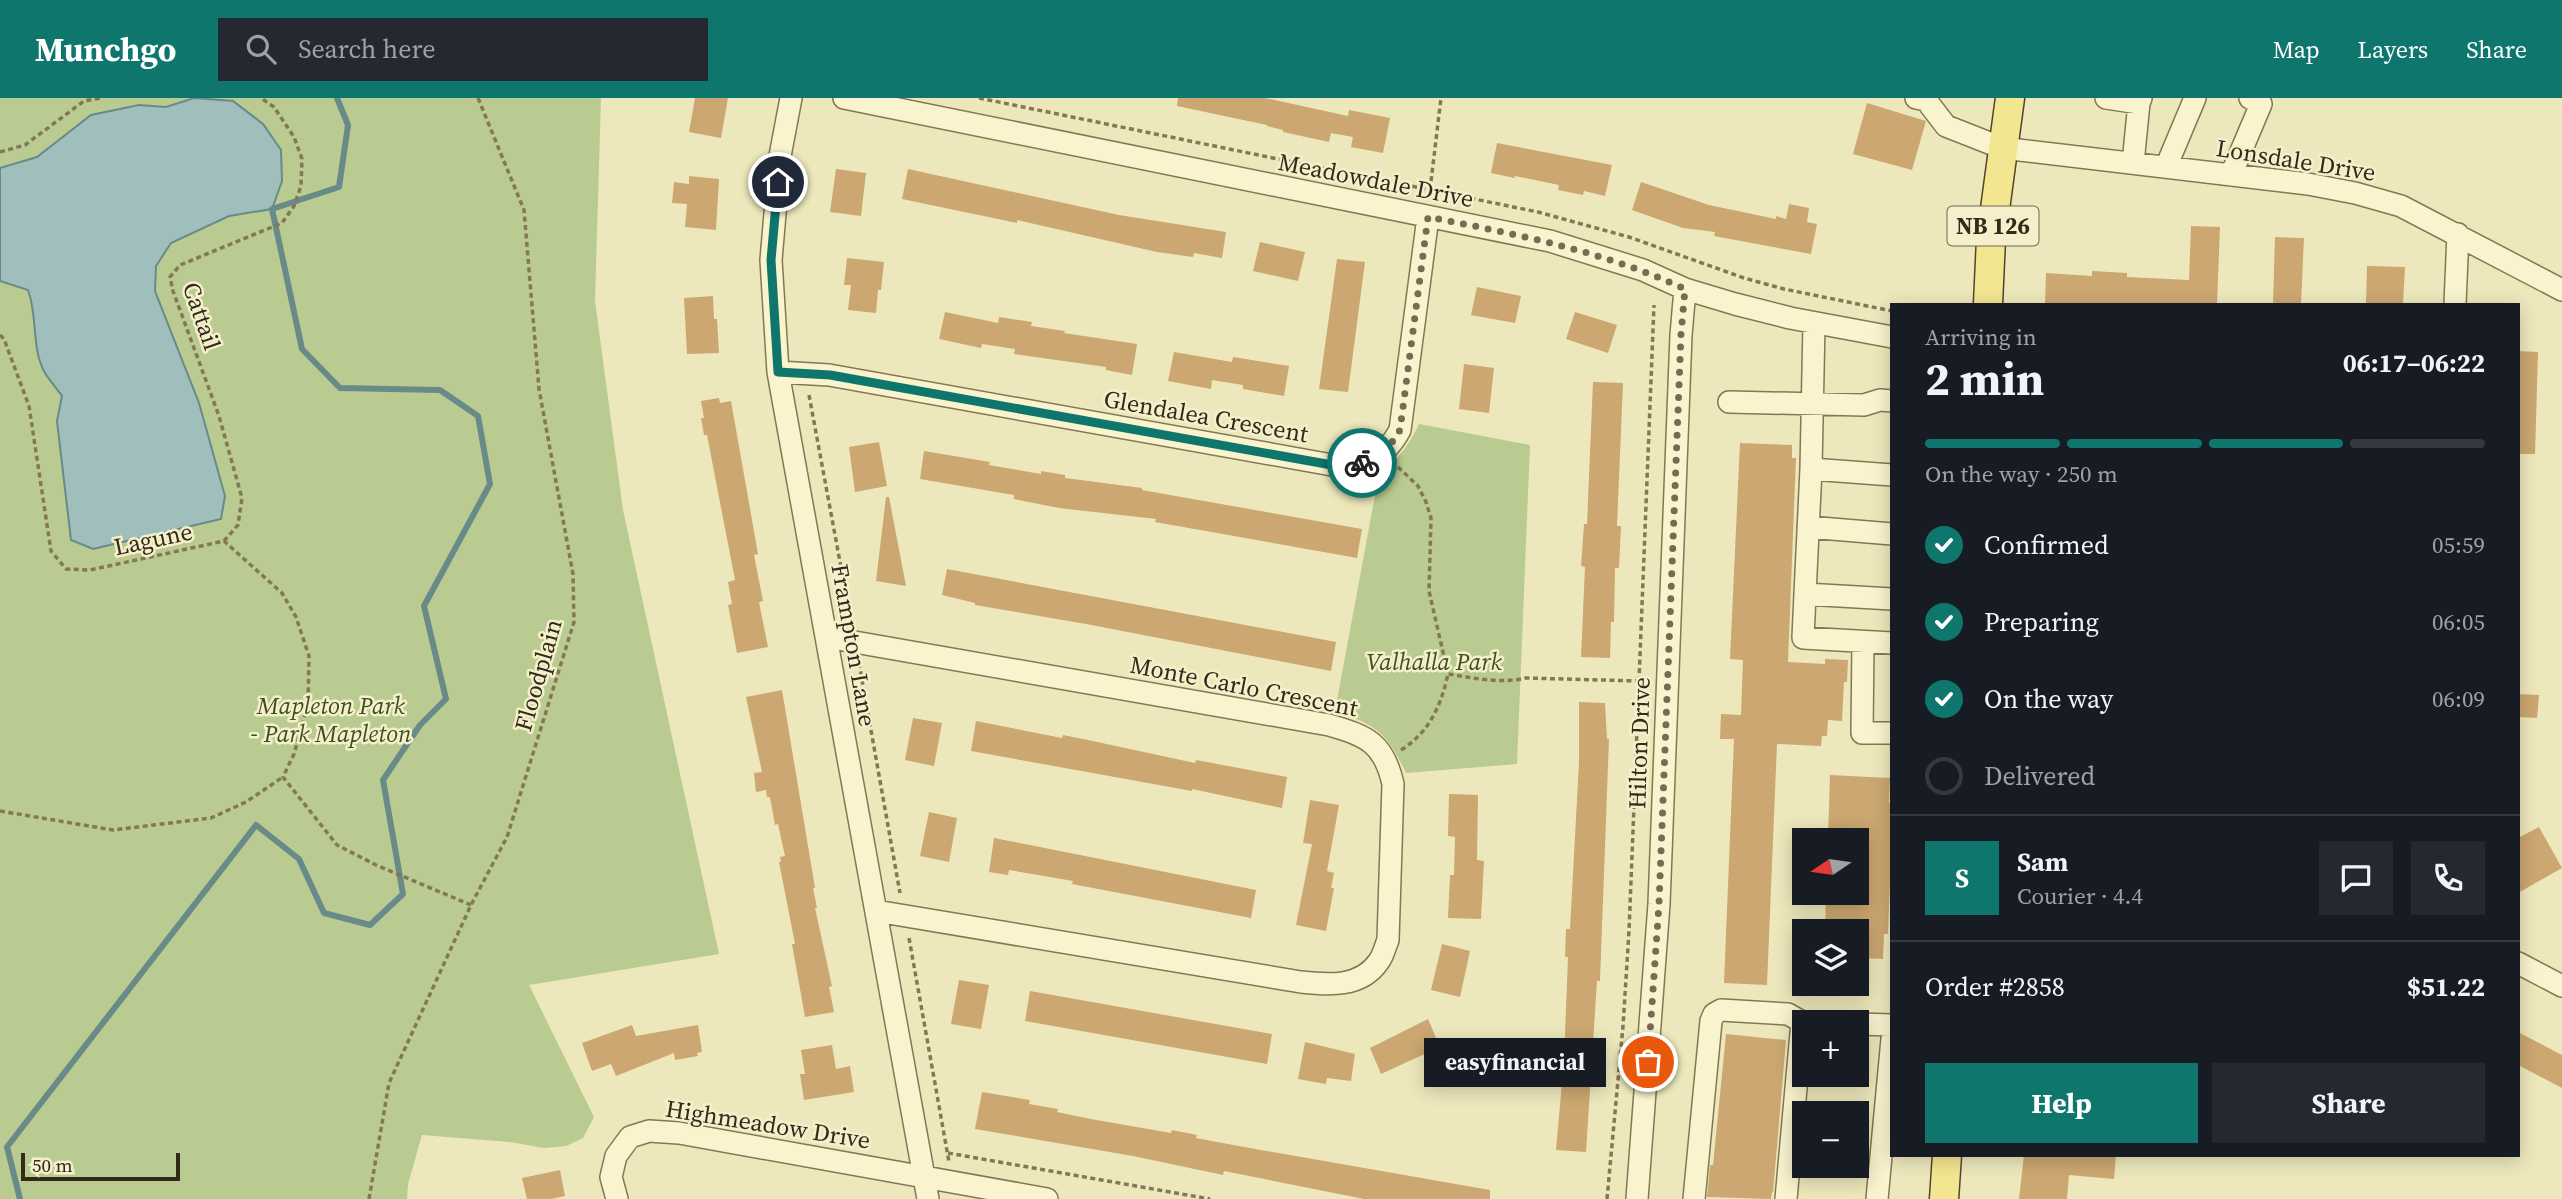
<!DOCTYPE html>
<meta charset="utf-8">
<style>
body{margin:0;font-family:"Source Serif 4",serif;background:#242831;color:#f1f3f6;height:100vh;display:flex;flex-direction:column;font-size:26px;white-space:nowrap}
*{box-sizing:border-box;margin:0}
p{font-size:23px;color:#9ea1a6}
.icon{flex:none;width:38px;height:38px;fill:none;stroke:currentColor;stroke-width:2;stroke-linecap:round;stroke-linejoin:round}
.map{position:relative;flex:1;overflow:hidden}
.sheet{position:absolute;left:1890px;top:205px;width:630px;height:854px;display:flex;flex-direction:column;background:#171b24;border-radius:0px;box-shadow:0 4px 18px #0003}
.sheet>*{flex:none}
.needle{width:46px;rotate:257deg}
.controls{position:absolute;left:1792px;top:730px;display:grid;gap:14px}
.controls a{display:grid;place-items:center;width:77px;height:77px;border-radius:0px;background:#171b24;box-shadow:0 4px 18px #0003;font-size:35px}
.scale{position:absolute;left:21px;bottom:18px;width:159px;box-sizing:border-box;padding-left:7px;border:4px solid #332b1a;border-top:0;font-size:19px;line-height:24px;white-space:nowrap;color:#332b1a;-webkit-text-stroke:5px #f5f0cb;paint-order:stroke}
.pin{position:absolute;display:grid;place-items:center;width:60px;height:60px;color:#fff;margin:-30px;border:4px solid #fff;border-radius:50%;box-shadow:0 2px 7px #0007}
.courier{position:absolute;display:grid;place-items:center;width:70px;height:70px;margin:-35px;border:5px solid #0f766e;border-radius:50%;background:#fff;color:#222;box-shadow:0 2px 9px #0007}
.bubble{position:absolute;height:49px;border-radius:0px;background:#171b24;box-shadow:0 4px 18px #0003;font-size:23px;font-weight:700;line-height:49px;text-align:center}
.overview em{font-style:normal;font-weight:700}
.overview div{display:flex;flex-direction:column-reverse}
.overview{display:flex;align-items:center;justify-content:space-between;height:119px;padding:0 35px}
h1{font-size:46px;font-weight:700;line-height:52px}
.bar{display:grid;grid-template-columns:repeat(4,1fr);gap:10px 7px;align-content:center;height:84px;padding:0 35px}
.bar i{height:9px;border-radius:5px;background:#363941}
.bar .active{background:#0f766e}
.bar p{grid-column:span 4}
.line{display:flex;align-items:center;gap:18px;padding:0 35px;border-top:2px solid #363941}
.line div{flex:1}
.round{display:grid;place-items:center;flex:none;width:74px;height:74px;border-radius:0px;background:#242831}
ol{padding:0 35px;list-style:none}
li{display:flex;align-items:center;gap:21px;height:77px}
li p{margin-inline-start:auto}
li .icon{padding:7px;border-radius:50%;background:#0f766e;color:#fff;stroke-width:4}
li:last-child{color:#9ea1a6}
li i{width:38px;height:38px;border:4px solid #363941;border-radius:50%}
.primary-button{display:flex;gap:14px;margin-top:auto;padding:14px 35px}
.primary-button a{flex:1;height:80px;border-radius:0px;background:#0f766e;color:#fff;font-size:28px;font-weight:700;line-height:80px;text-align:center}
.primary-button a+a{background:#242831;color:#f1f3f6}
header{display:flex;align-items:center;gap:42px;box-sizing:border-box;height:98px;padding:0 35px;background:#0f766e;color:#fff}
header strong{font-size:33px}
nav{display:flex;gap:38px;margin-inline-start:auto;font-size:24px}
.search{width:490px;height:63px;background:#242831;display:flex;align-items:center;gap:18px;box-sizing:border-box;padding:0 24px;border-radius:0px;color:#9ea1a6;font-size:26px}
.map>svg:first-child{display:block}
.green{fill:#b9cb90}
.water{fill:#a0bebb;stroke:#688b89;stroke-width:2}
.lines{fill:none;stroke-linecap:round;stroke-linejoin:round}
.stream{stroke:#688b89;stroke-width:6}
.building{fill:#cca771}
.minor-casing{stroke:#847755;stroke-width:24}
.major-casing{stroke:#52442a;stroke-width:31}
.path{stroke:#847755;stroke-width:3.5;stroke-dasharray:5 3.5;stroke-linecap:butt}
.minor{stroke:#f9f4ce;stroke-width:21}
.major{stroke:#f3e691;stroke-width:28}
.done{stroke:#746d52;stroke-width:7;stroke-dasharray:0 12.6}
.route{stroke:#0f766e;stroke-width:9}
.labels{text-anchor:middle;dominant-baseline:central;stroke-width:5;stroke-linejoin:round;paint-order:stroke}
.shield{fill:#f5f0cb;stroke:#6d664f;stroke-width:2}
.shield-label{font-size:23px;font-weight:bold;fill:#332b1a}
.street-label{font-size:24px;fill:#332b1a;stroke:#f5f0cb}
.park-label{font-size:24px;font-style:italic;fill:#3c5021;stroke:#f5f0cb}
</style>
<header>
<strong>Munchgo</strong>
<div class="search"><svg class="icon" aria-label="search" viewBox="0 0 24 24"><circle cx="10" cy="10" r="6"/><path d="M15 15l6 6"/></svg>Search here</div>
<nav><a>Map</a><a>Layers</a><a>Share</a></nav>
</header>
<div class="map">
<svg width="2562" height="1101" viewBox="0 0 2562 1101">
<rect width="100%" height="100%" fill="#ede8bb"/>
<!-- green -->
<path class="green" d="M0 0H601L595 203 623 412 719 856 529 887 594 1019 583 1040 566 1048 544 1050 510 1044 422 1037 408 1086 407 1101H0Z
M1419 326 1530 347 1517 666 1406 675C1387 635 1377 627 1335 613L1379 376C1398 362 1409 347 1419 326Z"/>
<!-- water -->
<path class="water" d="M194 0 233 3 263 26 281 52 282 83 272 111 229 118 171 145 156 168 155 193 199 305 225 398 221 421 93 451 71 442 57 323 62 298C57 291 50 283 45 275 31 251 38 218 28 192L0 183V70L37 59 91 17 139 7 166 9Z"/>
<g class="lines">
<!-- stream -->
<path class="stream" d="M20 1101 7 1049 256 727 299 761 324 815 370 827 403 796 383 682 420 627 446 601 424 508 490 386 478 318 440 292 340 290 302 251 272 111 339 89 348 27 337 0"/>
</g>
<!-- building -->
<path class="building" d="M695 0H728L721 40 689 34Z
M1178 0H1265L1348 18 1349 12 1390 20 1383 55 1351 49 1353 39 1331 35 1329 44 1283 34V32L1267 28V27L1177 8Z
M1867 5 1926 23 1912 72 1853 56Z
M1497 45 1612 67 1605 98 1584 93 1583 97 1558 92 1559 87 1515 78 1514 80 1491 75Z
M836 71 866 75 861 118 830 114Z
M908 71 1119 117 1226 134 1222 160 1194 155 1193 159 1157 154 1017 122V125L902 101Z
M689 78 719 81 716 132 685 129 687 106 672 105 674 84 689 86Z
M1641 84 1709 107 1776 121V118L1786 121 1789 106 1809 110 1807 124 1817 126 1811 156 1714 138 1715 134 1683 130 1632 112Z
M2191 128 2220 129 2217 206H2045L2046 175 2092 178V173L2127 175V179L2189 182Z
M2275 139 2304 140 2301 206H2273Z
M1260 144 1305 154 1298 183 1253 173Z
M847 160 884 164 881 192H878L876 215 848 212 851 187H844Z
M1337 161 1365 164 1348 294 1319 291Z
M2367 168 2405 169 2403 206 2366 205Z
M1477 189 1521 198 1515 225 1471 217Z
M713 198 714 221H717L719 255 687 256 684 200Z
M945 214 998 225 999 219 1032 224 1031 228 1065 233 1064 235 1137 246 1132 277 1106 272V269L1014 256 1015 251 982 246 981 250 939 241Z
M1575 214 1617 227 1608 255 1566 241Z
M2518 253 2538 254 2535 356H2518Z
M1174 254 1232 264 1233 259 1289 268 1284 298 1243 291V287L1212 282 1211 291 1168 283Z
M1464 266 1494 270 1489 315 1459 311Z
M1593 284 1623 285 1617 428H1621L1619 470H1615L1614 524H1611L1610 560 1581 559 1585 469 1581 468 1584 426H1587Z
M719 300 720 305 731 303 758 456 754 457 763 503 759 504 768 549 737 555 728 507 732 506 728 484 735 482 707 337H704L701 320H704L701 303Z
M879 344 887 388 855 394 849 349Z
M1740 345 1792 347V360H1796L1788 564 1825 566V561L1848 562 1847 584H1844L1842 623 1828 622 1827 638H1822L1821 648 1777 646 1767 887 1724 885 1734 641H1720L1721 616 1741 617 1743 562 1730 561Z
M924 353 990 364 989 367 1041 376V373L1065 377V380L1142 390V392L1362 431 1357 460 1155 424 1156 421 1059 410 1014 401V397L920 381Z
M886 399H889L906 488 876 483Z
M947 471 1336 544 1331 573 1086 526 975 507V505L942 497Z
M782 592 815 790H813L817 810H815L832 888 829 889 834 914 805 919 792 846H795L779 764H781L780 759 785 758 778 726 775 727 770 699H767L766 692 756 694 754 675 762 674 746 599Z
M2518 596 2539 597 2537 620 2518 619Z
M1579 604 1605 605 1607 641H1609L1600 883H1597L1586 1054 1556 1052 1564 962 1568 859H1565L1566 831H1570L1579 665Z
M913 620 942 625 934 668 905 662Z
M976 623 1062 640 1063 637 1088 642 1195 665 1196 662 1287 679 1282 710 1192 691V693L971 653Z
M1830 677 1890 680 1889 705H1892V732L1888 836H1884L1883 861 1857 860V833H1825L1826 794H1857V742H1828Z
M1449 696 1478 697 1477 762 1484 763 1481 821 1448 820 1450 777H1454L1455 739 1448 738Z
M1310 702 1339 707 1327 773 1334 775 1331 790H1334L1326 833 1296 827 1312 746 1303 745Z
M929 714 957 720 949 764 920 758Z
M2539 729 2562 770 2518 795V740Z
M994 740 1256 792 1251 820 1072 786 1073 783 1009 772 1008 777 989 774Z
M1442 846 1470 853 1460 899 1431 892Z
M959 882 989 887 981 931 951 926Z
M1030 893 1272 936 1267 966 1025 923Z
M1428 921 1440 949 1381 976 1370 950Z
M632 927 636 938 698 927 702 954 697 955 698 958 675 962 674 955 616 978 611 966 592 973 582 945Z
M2518 934 2562 957V990L2518 967Z
M1726 936 1786 942 1773 1094H1772L1771 1101 1707 1099 1710 1067H1713Z
M1305 944 1355 956 1351 983 1327 980 1326 986 1298 981Z
M832 947 836 971 850 968 854 994 804 1002 800 976H805L801 952Z
M982 994 1030 1002 1029 1006 1058 1011 1057 1014 1091 1021 1171 1035 1172 1032 1197 1037 1196 1040 1244 1049 1490 1092V1101H1364L1224 1073 1223 1077 1133 1058 975 1031Z
M2024 1057H2116L2114 1081 2069 1077 2067 1101H2019Z
M560 1072 565 1098 551 1101H527L522 1080Z"/>
<g class="lines">
<defs>
<path id="minor" d="M791 0 780 58 771 162 778 274 928 1101
M844 0 1550 143 1643 172 1685 191 1735 206 1790 220 1892 239
M1916 0 1926 2 1946 28 2002 50 2308 86 2355 95 2401 108 2562 192
M2106 0 2139 5
M2133 65 2139 5 2141 0
M2166 69 2195 0
M2231 77 2261 6 2250 0
M2455 206 2458 136
M1814 225 1811 371 1805 496 1892 501
M778 274 829 277 1332 367C1365 367 1383 363 1400 332L1428 119
M1729 304 1864 307 1880 302 1892 303
M1811 371 1892 377
M1808 429 1892 436
M1805 496 1803 540 1892 545
M826 539 1329 627C1367 638 1384 645 1393 686L1388 842C1385 849 1383 858 1379 863 1361 890 1328 887 1301 884L876 813
M1863 544 1862 635H1892
M2518 865 2562 888
M1857 926 1892 927
M617 1101 611 1079 616 1058 630 1039 649 1033 679 1035 1047 1101
M1637 1101 1659 806 1681 237 1685 191
M1694 1101 1711 923 1714 916 1721 912 1788 916 1802 924 1786 1101
M1877 1101 1892 941"/>
<path id="major" d="M1988 206 1991 141 2010 0
M1944 1101 1947 1057"/>
</defs>
<!-- minor casing -->
<use href="#minor" class="minor-casing"/>
<!-- major casing -->
<use href="#major" class="major-casing"/>
<!-- path -->
<path class="path" d="M979 0 1538 114 1629 139 1744 180 1784 191 1892 213
M0 54 25 47 84 3 101 0
M1429 100 1441 0
M0 237 4 241 29 308 51 453 66 471 90 472 224 443 282 495 296 519 309 558 308 607 294 656 283 679 337 747 376 767 471 807
M809 297 851 523
M1398 369 1418 388 1426 404 1431 420 1429 493 1448 576C1474 580 1499 586 1526 580L1639 583
M224 443 238 427 242 400 219 318 173 193 170 179 180 167 282 125 294 108 301 88 302 61 294 39 274 9 261 0
M859 565 900 795
M1401 652C1430 634 1441 607 1448 576
M0 713 113 732 211 720 246 704 283 679
M909 840 949 1064
M948 1055 1210 1101
M369 1101 389 985 471 807 507 739 574 524 573 476 539 291 524 112 478 0
M1607 1101 1623 928 1629 833 1654 207"/>
<!-- minor -->
<use href="#minor" class="minor"/>
<!-- major -->
<use href="#major" class="major"/>
</g>
<g class="lines">
<!-- done -->
<path class="done" d="M1362 365C1380 359 1391 348 1400 332L1428 119C1516 136 1603 153 1685 191L1681 236 1659 806 1648 964"/>
<!-- route -->
<path class="route" d="M778 84 771 162 778 274 830 277 1332 367 1362 365"/>
</g>
<g class="labels">
<!-- shield labels -->
<rect class="shield" x="1947.5" y="108.5" width="91" height="39" rx="5"/>
<g class="shield-label">
<text x="1993" y="128">NB 126</text>
</g>
<!-- street labels -->
<g class="street-label">
<text transform="translate(2296 62) rotate(9)">Lonsdale Drive</text>
<text transform="translate(1376 82) rotate(11)">Meadowdale Drive</text>
<text transform="translate(202 218) rotate(71)">Cattail</text>
<text transform="translate(1206 318) rotate(10)">Glendalea Crescent</text>
<text transform="translate(153 441) rotate(-12)">Lagune</text>
<text transform="translate(854 547) rotate(80)">Frampton Lane</text>
<text transform="translate(538 577) rotate(-74)">Floodplain</text>
<text transform="translate(1244 588) rotate(11)">Monte Carlo Crescent</text>
<text transform="translate(1639 645) rotate(-88)">Hilton Drive</text>
<text transform="translate(768 1026) rotate(9)">Highmeadow Drive</text>
</g>
<!-- park labels -->
<g class="park-label">
<text x="1434" y="563">Valhalla Park</text>
<text x="331" y="607">Mapleton Park<tspan x="331" dy="28">- Park Mapleton</tspan></text>
</g>
</g>
</svg>
<div class="controls">
<a><svg class="needle" viewBox="-14 -14 28 28"><path d="M0-13l5 13h-10z" fill="#e53935"/><path d="M0 13l5-13h-10z" fill="#9ea1a6"/></svg></a>
<a><svg class="icon" aria-label="layers" viewBox="0 0 24 24"><path d="M12 4l9 5-9 5-9-5zM3 14l9 5 9-5"/></svg></a>
<a>+</a>
<a>−</a>
</div>
<div class="scale">50 m</div>
<div class="pin" style="left:1648px;top:964px;background:#ea580c"><svg class="icon" aria-label="bag" viewBox="0 0 24 24"><path d="M5 8h14l-1 12H6zM9 8a3 3 0 0 1 6 0"/></svg></div>
<div class="pin" style="left:778px;top:84px;background:#1f2937"><svg class="icon" aria-label="home" viewBox="0 0 24 24"><path d="M3 11l9-7 9 7M6 9v11h12V9"/></svg></div>
<div class="courier" style="left:1362px;top:365px"><svg class="icon" aria-label="bike" viewBox="0 0 24 24"><circle cx="6" cy="16" r="4"/><circle cx="18" cy="16" r="4"/><path d="M6 16l4-8h5l3 8M10 8l3 8H6M13 5h3"/></svg></div>
<div class="bubble" style="left:1424px;top:940px;width:182px">easyfinancial</div>
<section class="sheet">
<div class="overview"><div><h1>2 min</h1><p>Arriving in</p></div><em>06:17–06:22</em></div>
<div class="bar"><i class="active"></i><i class="active"></i><i class="active"></i><i></i><p>On the way · 250 m</p></div>
<ol>
<li><svg class="icon" aria-label="check" viewBox="0 0 24 24"><path d="M5 12l5 5 9-10"/></svg>Confirmed<p>05:59</p></li>
<li><svg class="icon" aria-label="check" viewBox="0 0 24 24"><path d="M5 12l5 5 9-10"/></svg>Preparing<p>06:05</p></li>
<li><svg class="icon" aria-label="check" viewBox="0 0 24 24"><path d="M5 12l5 5 9-10"/></svg>On the way<p>06:09</p></li>
<li><i></i>Delivered</li>
</ol>
<div class="line" style="height:126px"><b class="round" style="background:#0f766e;color:#fff">S</b><div><b>Sam</b><p>Courier · 4.4</p></div><a class="round"><svg class="icon" aria-label="chat" viewBox="0 0 24 24"><path d="M4 5h16v11H9l-5 4z"/></svg></a><a class="round"><svg class="icon" aria-label="phone" viewBox="0 0 24 24"><path d="M5 4h4l2 5-3 2q2 4 5 5l2-3 5 2v4C11 20 4 13 5 4z"/></svg></a></div>
<div class="line" style="height:91px"><div>Order #2858</div><b>$51.22</b></div>
<div class="primary-button"><a>Help</a><a>Share</a></div>
</section>
</div>
